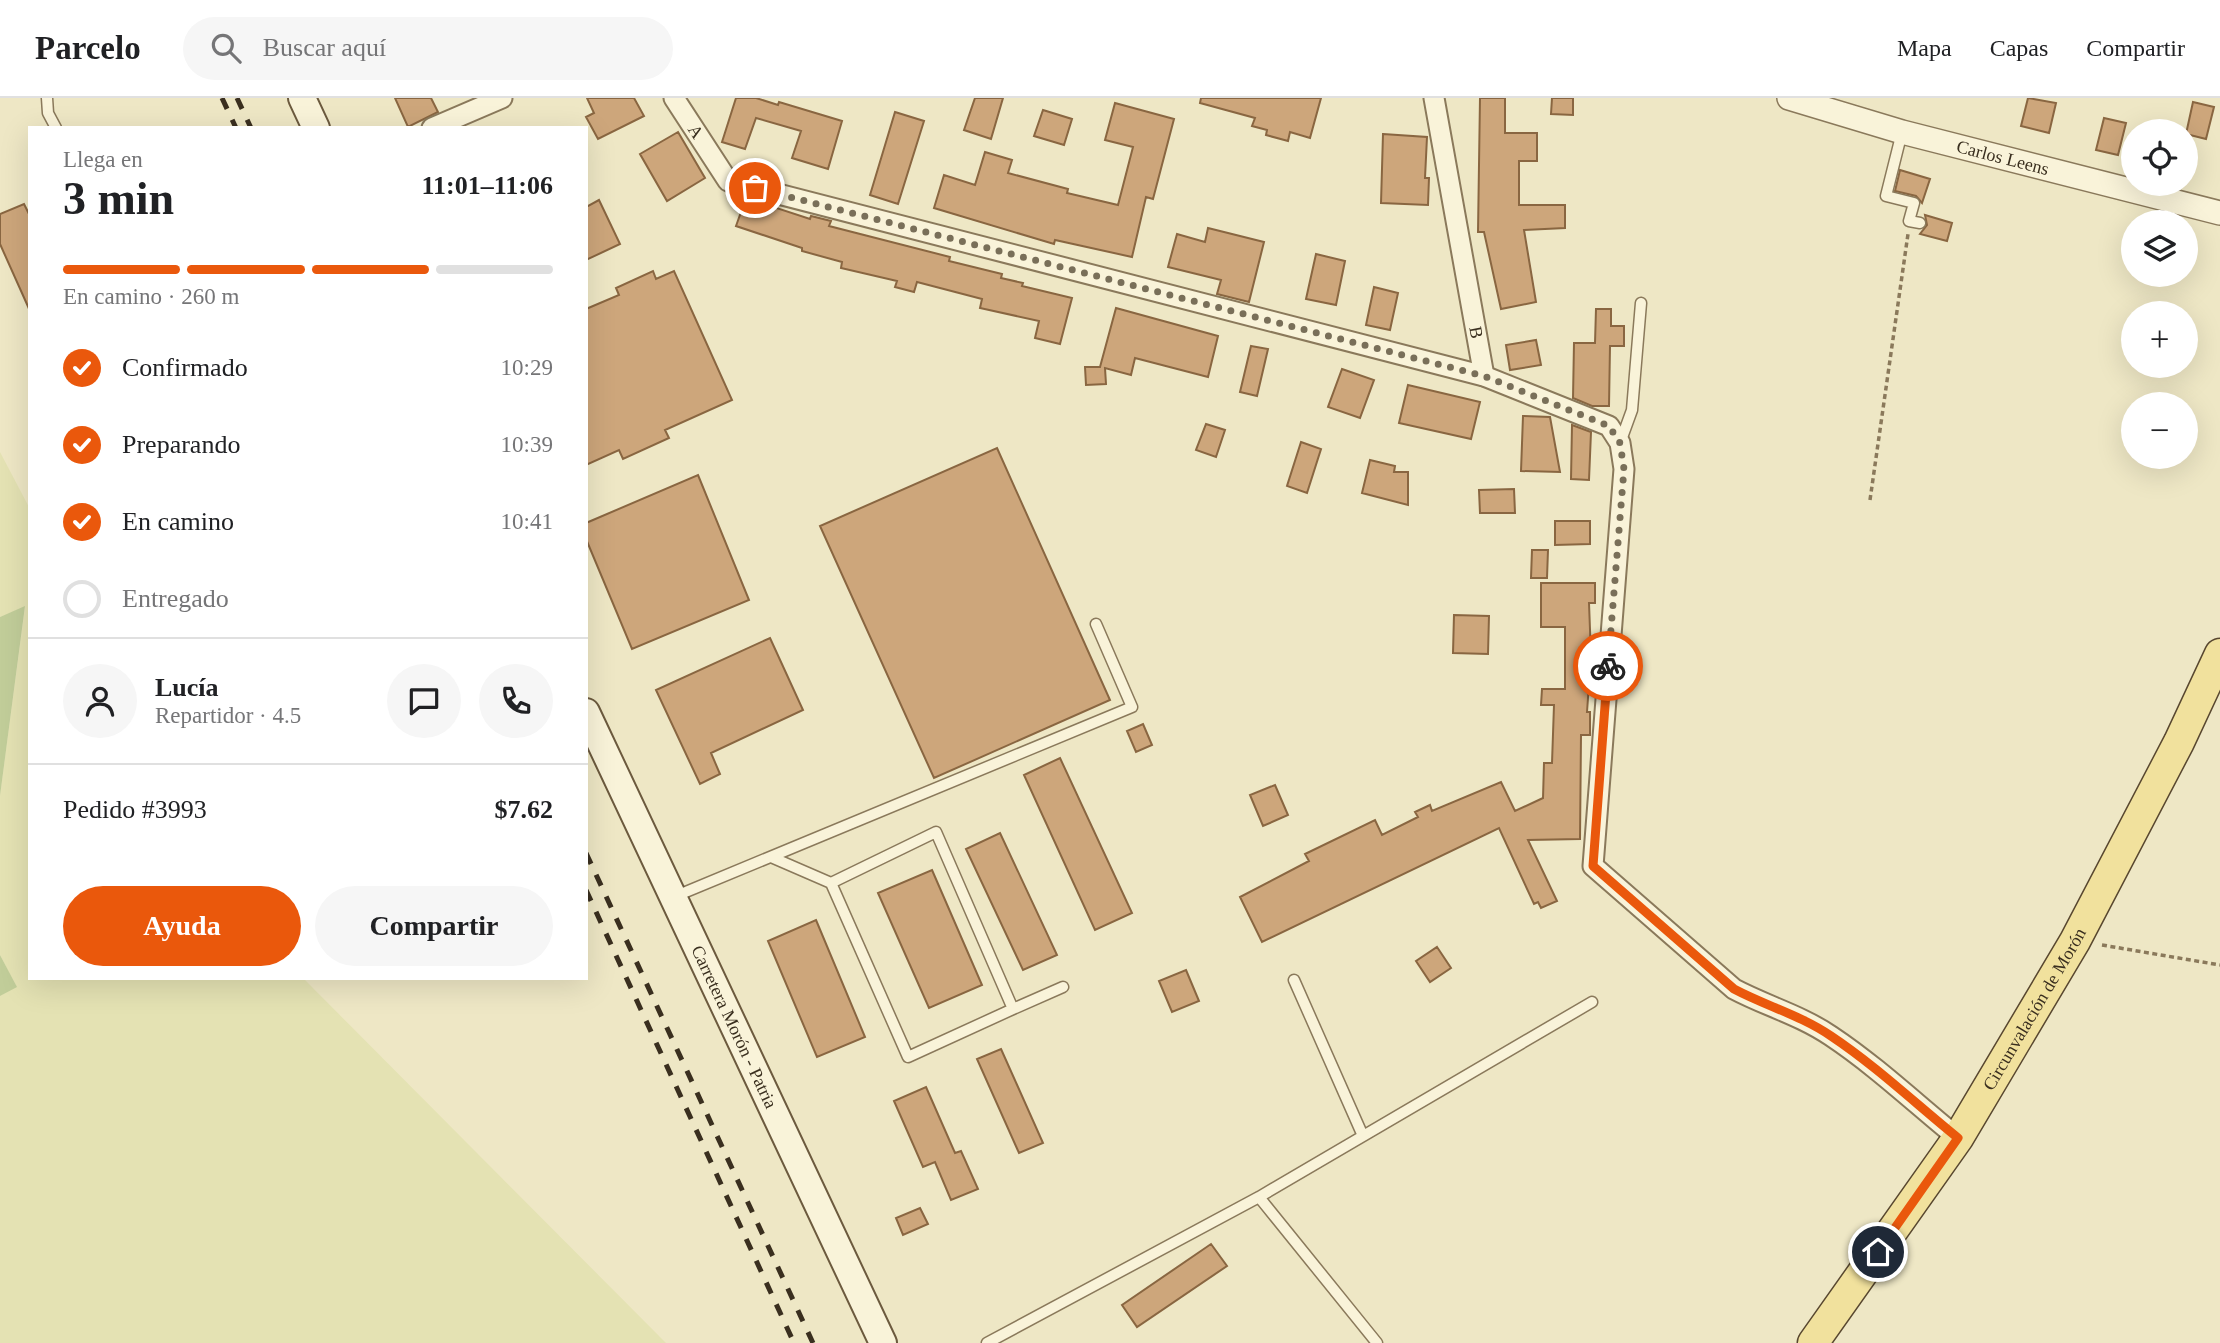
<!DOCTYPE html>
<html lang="es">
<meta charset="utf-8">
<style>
body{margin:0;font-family:Georgia,serif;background:#f6f6f6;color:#202124;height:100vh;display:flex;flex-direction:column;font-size:26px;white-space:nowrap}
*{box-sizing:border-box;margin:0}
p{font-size:23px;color:#757577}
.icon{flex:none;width:38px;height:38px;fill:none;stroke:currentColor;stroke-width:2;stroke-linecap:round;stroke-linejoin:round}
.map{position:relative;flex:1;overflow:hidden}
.sheet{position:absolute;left:28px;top:28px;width:560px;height:854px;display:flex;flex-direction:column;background:#fff;border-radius:0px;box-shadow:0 7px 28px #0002}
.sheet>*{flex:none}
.buttons{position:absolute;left:2121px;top:21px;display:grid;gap:14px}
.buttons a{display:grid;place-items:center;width:77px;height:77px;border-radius:50%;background:#fff;box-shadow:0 7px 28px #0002;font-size:35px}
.pin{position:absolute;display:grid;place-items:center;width:60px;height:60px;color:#fff;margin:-30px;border:4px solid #fff;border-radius:50%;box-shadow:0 2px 7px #0007}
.courier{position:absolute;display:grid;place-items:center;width:70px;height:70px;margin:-35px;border:5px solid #ea580c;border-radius:50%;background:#fff;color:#222;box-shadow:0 2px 9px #0007}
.overview em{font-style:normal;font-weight:700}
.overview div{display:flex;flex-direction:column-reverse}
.overview{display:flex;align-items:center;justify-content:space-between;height:119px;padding:0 35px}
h1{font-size:46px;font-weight:700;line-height:52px}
.bar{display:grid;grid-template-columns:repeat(4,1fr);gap:10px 7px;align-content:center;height:84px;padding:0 35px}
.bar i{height:9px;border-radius:5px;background:#e0e0e0}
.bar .selected{background:#ea580c}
.bar p{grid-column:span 4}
.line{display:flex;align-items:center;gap:18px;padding:0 35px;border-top:2px solid #e0e0e0}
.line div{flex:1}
.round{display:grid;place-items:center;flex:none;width:74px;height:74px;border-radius:37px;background:#f6f6f6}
ol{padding:0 35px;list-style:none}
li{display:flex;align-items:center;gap:21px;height:77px}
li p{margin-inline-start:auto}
li .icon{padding:7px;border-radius:50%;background:#ea580c;color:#fff;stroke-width:4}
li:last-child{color:#757577}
li i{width:38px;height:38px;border:4px solid #e0e0e0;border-radius:50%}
.button{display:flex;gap:14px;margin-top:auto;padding:14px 35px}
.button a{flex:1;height:80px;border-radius:42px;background:#ea580c;color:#fff;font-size:28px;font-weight:700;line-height:80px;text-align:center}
.button a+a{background:#f6f6f6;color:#202124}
header{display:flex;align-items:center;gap:42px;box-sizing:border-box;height:98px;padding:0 35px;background:#fff;border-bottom:2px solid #e0e0e0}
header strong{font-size:33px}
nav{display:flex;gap:38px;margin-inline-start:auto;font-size:24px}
.search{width:490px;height:63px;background:#f6f6f6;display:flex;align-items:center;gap:18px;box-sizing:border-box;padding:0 24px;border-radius:38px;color:#757577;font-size:26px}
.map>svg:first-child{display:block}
.farmland{fill:#e4e2b3}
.green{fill:#c1cd99}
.building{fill:#cda67b;stroke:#896641;stroke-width:2}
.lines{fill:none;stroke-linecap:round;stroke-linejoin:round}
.service-casing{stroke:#8a795b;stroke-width:13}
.minor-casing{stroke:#8a795b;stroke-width:23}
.tertiary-casing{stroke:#8a795b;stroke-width:26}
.secondary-casing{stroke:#6c5a3e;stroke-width:30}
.primary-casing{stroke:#58472f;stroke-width:33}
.path{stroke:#8a795b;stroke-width:3.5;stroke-dasharray:5 3.5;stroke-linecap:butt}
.service{stroke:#f9f3d9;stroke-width:10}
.minor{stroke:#f9f3d9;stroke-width:19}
.tertiary{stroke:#f9f3d9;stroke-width:23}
.secondary{stroke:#f9f3d9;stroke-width:26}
.primary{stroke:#f1e19d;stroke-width:30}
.rail{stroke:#3a2f1f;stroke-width:5;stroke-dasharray:12 12;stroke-linecap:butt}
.done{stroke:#796f59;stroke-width:7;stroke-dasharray:0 12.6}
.route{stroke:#ea580c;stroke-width:9}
.labels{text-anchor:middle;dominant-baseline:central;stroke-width:6;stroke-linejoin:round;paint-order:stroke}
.street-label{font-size:18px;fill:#3a2f1f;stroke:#f6f0d5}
</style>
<header>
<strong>Parcelo</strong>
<div class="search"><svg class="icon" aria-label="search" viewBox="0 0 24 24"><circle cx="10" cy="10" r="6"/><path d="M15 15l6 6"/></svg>Buscar aquí</div>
<nav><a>Mapa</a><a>Capas</a><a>Compartir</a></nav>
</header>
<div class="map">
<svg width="2220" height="1245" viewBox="0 0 2220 1245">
<rect width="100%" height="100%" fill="#eee7c5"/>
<!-- farmland -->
<path class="farmland" d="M0 354 30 411V880H303L666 1245H0V898L16 888 0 857V698L25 509 0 519Z"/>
<!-- green -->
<path class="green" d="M25 508 0 698V519Z
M0 857 17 889 0 898Z"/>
<!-- building -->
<path class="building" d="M395 0H431L438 14 408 29Z
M587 0H634L644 18 598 41 586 19 594 15Z
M736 0H756L778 7 779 4 842 23 828 71 792 60 801 33 756 20 745 51 722 44Z
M975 0H1003L991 41 964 32Z
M1201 0H1321L1310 40 1290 34 1288 43 1266 37 1267 32 1252 28 1255 20 1200 5Z
M1480 0H1505V35H1537V63H1519V107H1565V130L1524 132 1536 204 1501 211 1484 134H1478Z
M1552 0H1573V17L1551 16Z
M2028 0 2056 5 2049 35 2021 28Z
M2193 4 2214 9 2206 41 2186 36Z
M1115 5 1174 21 1153 101 1146 99 1132 159 1055 142 1054 146 934 110 944 77 975 87 985 54 1012 62 1008 75 1068 91 1067 95 1118 107 1133 49 1105 42Z
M1043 12 1072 21 1064 47 1034 38Z
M895 14 924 23 898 106 870 97Z
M2104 20 2126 25 2118 57 2096 52Z
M678 34 705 80 667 103 640 56Z
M1383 36 1427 39 1425 80H1429L1428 107 1381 105Z
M1900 72 1930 81 1922 105 1916 98 1895 93Z
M746 100 810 121 811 118 831 123 829 128 950 159 949 163 1002 176 1001 180 1023 185 1022 188 1072 200 1060 246 1035 240 1039 223 980 210 982 201 917 184 914 194 895 189 897 183 841 170 842 164 802 153V150L736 128Z
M599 102 620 146 586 162V109Z
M24 106 30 118V213L0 146V116Z
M1925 117 1952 125 1947 143 1920 136 1927 127Z
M1208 130 1264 144 1249 204 1217 196 1221 182 1168 169 1177 136 1205 144Z
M1316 156 1345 163 1336 207 1306 201Z
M653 173 656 181 674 173 732 302 665 332 669 340 623 361 619 352 586 367V211L619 197 616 190Z
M1374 189 1398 195 1390 232 1366 227Z
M1116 210 1218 238 1208 279 1135 260 1131 277 1105 270 1106 286 1086 287 1085 269H1100Z
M1596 211H1611V228H1624V248H1610L1609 308H1592L1573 300 1574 245H1595Z
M1536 242 1541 267 1510 272 1506 247Z
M1251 248 1268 251 1257 298 1240 294Z
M1342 271 1374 282 1360 320 1328 309Z
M1408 287 1480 304 1471 341 1399 325Z
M1523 318 1550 319 1560 374 1521 373Z
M1206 326 1225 332 1216 359 1196 352Z
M1572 327 1591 334 1589 382 1571 381Z
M1301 344 1321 351 1307 395 1287 388Z
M997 350 1110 602 934 680 820 428Z
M1370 362 1395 368 1394 374H1408V407L1362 395Z
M698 377 749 502 632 551 586 441V425Z
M1514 391 1515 415H1480L1479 392Z
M1555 423H1590V446L1555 447Z
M1532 452H1548L1547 480H1531Z
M1541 485H1595V505H1589L1591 558 1587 614H1590V637H1581L1580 741 1528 742 1557 803 1541 810 1538 804 1534 806 1499 730 1262 844 1240 799 1309 763 1305 756 1375 722 1382 737 1418 719 1415 714 1430 707 1432 713 1501 684 1515 713 1543 700 1544 665H1552L1554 607H1541L1542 591H1565V529H1541Z
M1454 517 1489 518 1488 556 1453 555Z
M770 540 803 612 711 655 720 676 700 686 656 592Z
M1143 626 1152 647 1136 654 1127 633Z
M1060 660 1132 815 1095 832 1024 677Z
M1275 687 1288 717 1263 728 1250 697Z
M1000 735 1057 857 1023 872 966 751Z
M932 772 982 887 929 910 878 795Z
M816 822 865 939 817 959 768 843Z
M1437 849 1451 870 1430 884 1416 863Z
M1186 872 1199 903 1172 914 1159 883Z
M1001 951 1043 1045 1019 1055 977 961Z
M926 989 955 1055 961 1053 978 1091 951 1102 935 1064 923 1069 894 1003Z
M920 1110 928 1126 903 1137 896 1120Z
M1211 1146 1227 1168 1137 1229 1122 1207Z"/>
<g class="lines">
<defs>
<path id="service" d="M47 0 48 15 56 30
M1902 34 1886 98 1914 105 1909 123 1920 125
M1620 345 1632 312 1641 205
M771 759 831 785 908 959 1013 911 936 734 831 785
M676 798 1132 609 1096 526
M1294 882 1363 1038
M1013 911 1063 889
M1259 1099 1377 1245
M987 1245 1259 1099 1592 904"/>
<g id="minor">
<path id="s1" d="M674 0 728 83 1484 278 1609 328 1620 345 1624 371 1593 768 1734 891C1766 908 1800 917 1831 938 1876 968 1916 1006 1958 1040"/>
<path id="s2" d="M1434 0 1484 278"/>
<path d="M432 30 502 0"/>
</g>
<g id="tertiary">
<path id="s3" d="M1789 0 1902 34 2220 115"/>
</g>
<g id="secondary">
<path d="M302 0 316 30"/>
<path id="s4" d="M586 614 883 1245"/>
</g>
<g id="primary">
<path id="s5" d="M1813 1245 1958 1040 2075 843 2179 644 2220 556"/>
</g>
</defs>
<!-- service casing -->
<use href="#service" class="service-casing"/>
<!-- minor casing -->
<use href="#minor" class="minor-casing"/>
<!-- tertiary casing -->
<use href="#tertiary" class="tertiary-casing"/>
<!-- secondary casing -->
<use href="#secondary" class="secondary-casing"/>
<!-- primary casing -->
<use href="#primary" class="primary-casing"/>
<!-- path -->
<path class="path" d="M1870 402 1908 136
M2102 847 2220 867"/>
<!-- service -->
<use href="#service" class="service"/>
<!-- minor -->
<use href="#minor" class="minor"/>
<!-- tertiary -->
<use href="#tertiary" class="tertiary"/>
<!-- secondary -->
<use href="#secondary" class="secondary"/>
<!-- primary -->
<use href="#primary" class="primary"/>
<!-- rail -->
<path class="rail" d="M222 0 236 30
M237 0 251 30
M586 755 813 1245
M586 792 794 1245"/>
</g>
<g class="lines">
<!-- done -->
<path class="done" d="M755 90 1484 278 1609 328 1620 345 1624 371 1608 568"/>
<!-- route -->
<path class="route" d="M1608 568 1593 768 1734 891C1766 908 1800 917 1831 938 1876 968 1916 1006 1958 1040L1878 1154"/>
</g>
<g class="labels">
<!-- street labels -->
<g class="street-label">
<text stroke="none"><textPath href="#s1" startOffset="40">A</textPath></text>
<text stroke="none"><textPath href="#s3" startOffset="222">Carlos Leens</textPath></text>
<text stroke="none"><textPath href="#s2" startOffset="238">B</textPath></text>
<text stroke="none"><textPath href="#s5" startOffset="401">Circunvalación de Morón</textPath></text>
<text stroke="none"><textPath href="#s4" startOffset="348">Carretera Morón - Patria</textPath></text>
</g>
</g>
</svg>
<div class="buttons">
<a><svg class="icon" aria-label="locate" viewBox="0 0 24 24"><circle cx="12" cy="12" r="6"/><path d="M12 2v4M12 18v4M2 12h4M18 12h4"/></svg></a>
<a><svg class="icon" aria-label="layers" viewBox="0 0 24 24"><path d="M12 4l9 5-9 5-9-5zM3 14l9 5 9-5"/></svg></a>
<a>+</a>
<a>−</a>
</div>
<div class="pin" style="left:755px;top:90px;background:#ea580c"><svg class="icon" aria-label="bag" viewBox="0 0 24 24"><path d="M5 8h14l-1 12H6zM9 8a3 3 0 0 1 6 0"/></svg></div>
<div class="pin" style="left:1878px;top:1154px;background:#1f2937"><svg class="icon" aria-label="home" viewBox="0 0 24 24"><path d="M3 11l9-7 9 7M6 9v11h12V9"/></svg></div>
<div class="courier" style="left:1608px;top:568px"><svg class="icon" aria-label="bike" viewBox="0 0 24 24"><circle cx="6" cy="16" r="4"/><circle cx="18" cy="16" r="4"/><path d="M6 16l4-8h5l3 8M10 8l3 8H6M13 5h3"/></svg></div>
<section class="sheet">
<div class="overview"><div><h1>3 min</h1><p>Llega en</p></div><em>11:01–11:06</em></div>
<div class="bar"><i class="selected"></i><i class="selected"></i><i class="selected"></i><i></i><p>En camino · 260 m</p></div>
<ol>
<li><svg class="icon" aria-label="check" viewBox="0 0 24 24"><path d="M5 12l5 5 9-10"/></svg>Confirmado<p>10:29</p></li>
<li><svg class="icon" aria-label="check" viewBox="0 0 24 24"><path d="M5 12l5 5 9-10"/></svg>Preparando<p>10:39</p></li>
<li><svg class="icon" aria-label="check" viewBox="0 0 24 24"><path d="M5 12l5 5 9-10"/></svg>En camino<p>10:41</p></li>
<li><i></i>Entregado</li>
</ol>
<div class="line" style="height:126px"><a class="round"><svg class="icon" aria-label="person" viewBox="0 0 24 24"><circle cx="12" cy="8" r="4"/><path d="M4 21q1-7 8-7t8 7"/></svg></a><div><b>Lucía</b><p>Repartidor · 4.5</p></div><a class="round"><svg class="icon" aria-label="chat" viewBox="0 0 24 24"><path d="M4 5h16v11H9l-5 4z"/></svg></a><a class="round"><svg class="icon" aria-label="phone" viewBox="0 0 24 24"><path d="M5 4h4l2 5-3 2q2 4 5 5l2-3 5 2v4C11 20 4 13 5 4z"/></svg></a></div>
<div class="line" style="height:91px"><div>Pedido #3993</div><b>$7.62</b></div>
<div class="button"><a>Ayuda</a><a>Compartir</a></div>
</section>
</div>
